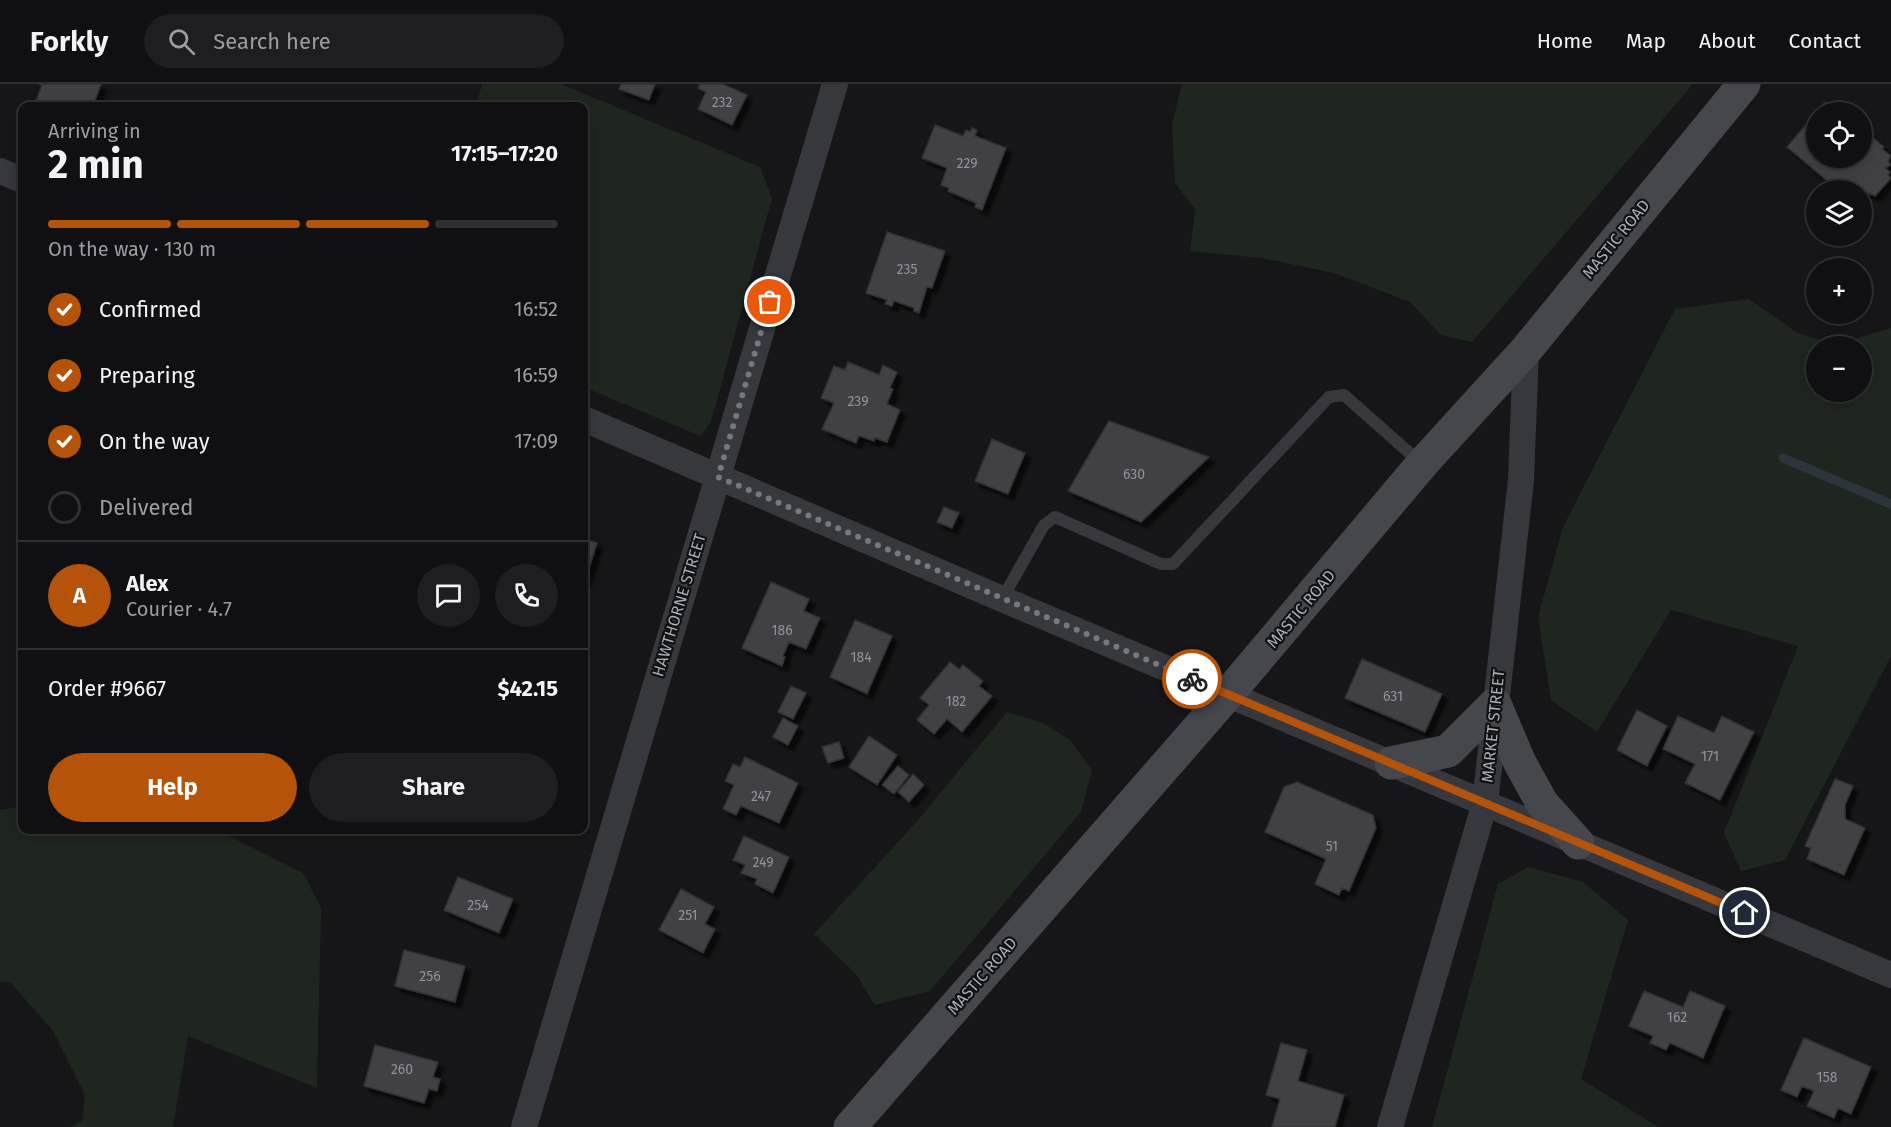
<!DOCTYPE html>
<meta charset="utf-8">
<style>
body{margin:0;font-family:"Fira Sans",sans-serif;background:#1e1e20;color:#f1f3f6;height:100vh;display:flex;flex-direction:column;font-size:22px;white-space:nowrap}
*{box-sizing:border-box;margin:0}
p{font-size:20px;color:#9c9d9f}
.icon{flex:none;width:33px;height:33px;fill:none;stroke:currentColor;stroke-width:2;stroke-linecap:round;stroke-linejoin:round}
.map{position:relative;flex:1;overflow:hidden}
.side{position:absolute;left:18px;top:18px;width:570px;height:732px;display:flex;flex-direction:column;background:#101012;border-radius:12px;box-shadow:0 3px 15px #0003,0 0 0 2px #303032}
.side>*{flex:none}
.buttons{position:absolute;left:1806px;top:18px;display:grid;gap:12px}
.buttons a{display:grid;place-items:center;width:66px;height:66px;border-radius:50%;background:#101012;box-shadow:0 3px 15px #0003,0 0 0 2px #303032;font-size:30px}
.pin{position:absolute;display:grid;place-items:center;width:51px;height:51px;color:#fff;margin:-26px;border:3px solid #fff;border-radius:50%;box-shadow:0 2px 6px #0007}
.courier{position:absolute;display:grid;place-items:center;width:60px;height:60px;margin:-30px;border:4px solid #b45309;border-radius:50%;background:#fff;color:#222;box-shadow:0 2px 8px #0007}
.headline em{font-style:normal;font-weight:700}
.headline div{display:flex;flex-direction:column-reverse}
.headline{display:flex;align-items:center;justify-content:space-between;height:102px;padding:0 30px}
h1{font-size:39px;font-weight:700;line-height:45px}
.bar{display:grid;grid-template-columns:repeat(4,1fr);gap:9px 6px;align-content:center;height:72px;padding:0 30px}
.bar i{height:8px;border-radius:4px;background:#303032}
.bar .selected{background:#b45309}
.bar p{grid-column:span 4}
.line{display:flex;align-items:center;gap:15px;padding:0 30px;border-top:2px solid #303032}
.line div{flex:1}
.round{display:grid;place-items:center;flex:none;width:63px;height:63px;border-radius:32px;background:#1e1e20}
ol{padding:0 30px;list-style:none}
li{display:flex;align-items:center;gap:18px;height:66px}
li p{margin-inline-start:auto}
li .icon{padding:6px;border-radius:50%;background:#b45309;color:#fff;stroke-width:4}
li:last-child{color:#9c9d9f}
li i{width:33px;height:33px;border:3px solid #303032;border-radius:50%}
.action{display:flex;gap:12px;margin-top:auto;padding:12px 30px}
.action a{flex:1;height:69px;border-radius:36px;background:#b45309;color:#fff;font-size:24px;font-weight:700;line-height:69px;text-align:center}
.action a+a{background:#1e1e20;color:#f1f3f6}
header{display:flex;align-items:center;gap:36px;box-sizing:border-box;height:84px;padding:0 30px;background:#101012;border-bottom:2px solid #303032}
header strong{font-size:28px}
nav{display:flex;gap:33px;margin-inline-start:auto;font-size:21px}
.search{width:420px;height:54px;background:#1e1e20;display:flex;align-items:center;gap:15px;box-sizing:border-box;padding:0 21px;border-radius:33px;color:#9c9d9f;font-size:22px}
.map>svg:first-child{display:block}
.green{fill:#1e261f;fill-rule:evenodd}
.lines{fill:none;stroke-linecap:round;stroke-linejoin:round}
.stream{stroke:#2c353c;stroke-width:9}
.building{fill:#404145;stroke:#303034;stroke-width:1.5;filter:url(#shadow)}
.lane{stroke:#37383d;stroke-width:12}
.street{stroke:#37383d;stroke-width:26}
.secondary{stroke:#45474d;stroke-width:33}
.done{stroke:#757880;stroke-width:6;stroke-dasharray:0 10.8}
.route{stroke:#b45309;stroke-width:8}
.labels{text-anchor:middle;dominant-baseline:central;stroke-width:4.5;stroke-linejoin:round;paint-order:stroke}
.number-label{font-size:14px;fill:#8e929b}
.street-label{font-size:16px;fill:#a8adb8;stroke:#111113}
</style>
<header>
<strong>Forkly</strong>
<div class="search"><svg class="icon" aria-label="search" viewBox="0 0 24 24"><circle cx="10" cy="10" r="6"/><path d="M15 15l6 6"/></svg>Search here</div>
<nav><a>Home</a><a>Map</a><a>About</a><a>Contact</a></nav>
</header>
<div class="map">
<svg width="1891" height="1043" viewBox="0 0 1891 1043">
<defs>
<filter id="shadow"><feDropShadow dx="5.5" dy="5.5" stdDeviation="1.5" flood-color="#0009"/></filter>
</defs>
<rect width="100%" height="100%" fill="#161618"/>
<!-- green -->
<path class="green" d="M482 0H561L760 83 772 114 711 338 700 352 584 303V22H476Z
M1182 0H1693L1472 258 1441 251 1410 218 1334 189 1261 174 1190 167 1195 125 1175 99 1172 40Z
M1749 215 1796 248 1834 261 1891 244V572L1785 776 1741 787 1724 749 1798 562 1671 526 1597 648 1551 616 1538 533 1563 443 1675 225ZM1862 262V308H1816V262Z
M1007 628 1043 639 1070 656 1092 686 1081 728 930 907 875 921 856 890 814 850 919 735Z
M22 636V746H217L303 789 321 824 317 1004 188 952 173 1043H70L82 1037 85 1011 53 947 10 898H0V726L18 723Z
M1528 783 1583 798 1628 836 1581 995 1658 1043H1432L1498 800Z"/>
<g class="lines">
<!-- stream -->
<path class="stream" d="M1783 374 1891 420"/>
</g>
<!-- building -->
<path class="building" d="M39 0H101L93 22H50L36 17 42 1Z
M621 0H655L649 16 619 5Z
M700 0H723L747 11 732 41 698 25 706 8 698 4Z
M1825 18 1838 28H1817Z
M1816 29V74H1862V49L1865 47 1884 63 1882 65 1891 72 1888 77 1891 81 1885 84 1890 88 1888 91 1891 94 1875 112 1865 108 1862 111 1864 113 1862 117V106H1839L1835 104 1832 106 1829 103 1831 100 1787 63Z
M935 41 963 52 966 46 970 48 972 44 977 46 975 52 1006 64 982 126 975 123 976 119 948 107 949 104 941 101 947 84 922 74Z
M887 148 945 167 932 204 927 203 919 229 914 227V224L894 217 892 222 885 220 887 216 866 209Z
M848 278 879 291 883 281 897 288 890 304 893 305 887 320 900 326 887 358 875 354 874 357 859 352 856 359 822 345 834 319 821 314 834 282 845 286Z
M1109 337 1209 373 1141 438 1068 407Z
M992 355 1025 369 1008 410 975 397Z
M944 423 959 429 952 444 937 438Z
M584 451 587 452 586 455 597 459 584 500Z
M771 498 809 515 804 527 820 534 806 565 789 558 783 572 785 573 782 582 742 564Z
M855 536 892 552 867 610 830 593Z
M1362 575 1442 610 1425 648 1345 614Z
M950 578 959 585 963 581 983 597 979 602 992 612 962 648 947 635 934 650 917 636 929 621 920 614Z
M791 602 806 609 793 635 778 628Z
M1637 626 1667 642 1647 682 1617 666Z
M1678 632 1714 649 1722 632 1754 648 1720 716 1685 699 1695 680 1663 665Z
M783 634 798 642 788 661 773 653Z
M869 652 897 671 877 701 849 683Z
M839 658 844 674 828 679 822 663Z
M745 673 798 699 779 739 741 722 736 731 723 725 734 701 725 697 733 680 740 683Z
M898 682 909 691 894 710 882 701Z
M913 690 924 701 909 718 898 708Z
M1835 695 1853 702 1845 721V735L1865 744 1844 791 1807 775 1811 764 1805 762Z
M1297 698 1373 731 1376 744 1349 807 1342 804 1339 811 1315 800 1326 775 1265 748 1284 703Z
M744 752 789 773 773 809 755 800 757 795 741 789 745 781 733 776Z
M458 793 513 815 499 849 444 826Z
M681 805 714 823 705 840 715 845 703 869 659 846Z
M404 866 465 882 455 918 395 902Z
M1644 907 1683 923 1690 907 1725 922 1703 974 1670 959 1666 966 1650 959 1653 952 1629 942Z
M1804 954 1871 983 1851 1030 1838 1024 1834 1034 1807 1022 1814 1007 1802 1002 1797 1013 1781 1006Z
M1281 959 1307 966 1298 997 1344 1011 1335 1043H1272L1280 1015 1266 1011Z
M375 961 438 978 433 993 440 995 437 1007 429 1005 424 1019 364 1002Z"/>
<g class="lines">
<!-- lane -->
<path class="lane" d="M1002 515 1044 441 1055 433 1161 480H1173L1329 313 1344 311 1422 380"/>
<!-- street -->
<path class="street" d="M0 87 22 96
M584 335 1002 515 1891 891
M524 1043 835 0
M1390 1043 1485 719 1521 396 1526 266"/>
<!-- secondary -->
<path class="secondary" d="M1391 679 1448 667 1495 620 1519 677 1542 719 1578 759
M850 1043 1228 610 1422 380 1526 266 1744 0"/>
</g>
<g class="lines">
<!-- done -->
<path class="done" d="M770 218 718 393 1192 595"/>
<!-- route -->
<path class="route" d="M1192 595 1745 829"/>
</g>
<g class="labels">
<!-- number labels -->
<g class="number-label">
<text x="722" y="18">232</text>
<text x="967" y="79">229</text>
<text x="907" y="185">235</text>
<text x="858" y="317">239</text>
<text x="1134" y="390">630</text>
<text x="782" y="546">186</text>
<text x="861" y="573">184</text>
<text x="1393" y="612">631</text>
<text x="956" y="617">182</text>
<text x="1710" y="672">171</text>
<text x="761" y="712">247</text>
<text x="1332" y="762">51</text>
<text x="763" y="778">249</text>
<text x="478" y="821">254</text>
<text x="688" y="831">251</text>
<text x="430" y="892">256</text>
<text x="1677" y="933">162</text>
<text x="402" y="985">260</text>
<text x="1827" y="993">158</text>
</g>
<!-- street labels -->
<g class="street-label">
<text transform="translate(1616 155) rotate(-51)">MASTIC ROAD</text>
<text transform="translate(679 521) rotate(-73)">HAWTHORNE STREET</text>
<text transform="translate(1301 525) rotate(-50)">MASTIC ROAD</text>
<text transform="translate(1493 642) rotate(-84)">MARKET STREET</text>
<text transform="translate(982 892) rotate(-49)">MASTIC ROAD</text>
</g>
</g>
</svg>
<div class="buttons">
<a><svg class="icon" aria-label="locate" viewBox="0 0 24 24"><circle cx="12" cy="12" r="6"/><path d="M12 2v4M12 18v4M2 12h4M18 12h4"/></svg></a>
<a><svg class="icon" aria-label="layers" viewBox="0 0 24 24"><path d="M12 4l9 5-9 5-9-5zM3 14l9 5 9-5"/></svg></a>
<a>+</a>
<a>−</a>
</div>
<div class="pin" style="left:770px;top:218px;background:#ea580c"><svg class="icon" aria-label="bag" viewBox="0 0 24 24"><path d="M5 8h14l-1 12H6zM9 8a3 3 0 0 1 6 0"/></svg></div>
<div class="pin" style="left:1745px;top:829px;background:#1f2937"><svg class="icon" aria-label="home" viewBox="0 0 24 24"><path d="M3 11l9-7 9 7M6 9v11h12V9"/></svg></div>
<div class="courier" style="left:1192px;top:595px"><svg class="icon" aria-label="bike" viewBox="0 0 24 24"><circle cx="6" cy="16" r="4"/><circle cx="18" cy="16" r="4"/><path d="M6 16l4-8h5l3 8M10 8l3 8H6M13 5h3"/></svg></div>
<section class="side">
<div class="headline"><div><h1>2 min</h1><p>Arriving in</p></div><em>17:15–17:20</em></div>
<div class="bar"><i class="selected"></i><i class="selected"></i><i class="selected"></i><i></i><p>On the way · 130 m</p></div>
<ol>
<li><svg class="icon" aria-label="check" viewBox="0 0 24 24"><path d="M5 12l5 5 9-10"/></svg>Confirmed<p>16:52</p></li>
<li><svg class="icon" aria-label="check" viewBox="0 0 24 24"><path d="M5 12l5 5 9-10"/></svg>Preparing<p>16:59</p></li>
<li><svg class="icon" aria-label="check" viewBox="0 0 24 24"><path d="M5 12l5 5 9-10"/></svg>On the way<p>17:09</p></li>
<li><i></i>Delivered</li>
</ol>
<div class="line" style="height:108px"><b class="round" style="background:#b45309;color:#fff">A</b><div><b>Alex</b><p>Courier · 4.7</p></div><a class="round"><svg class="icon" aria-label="chat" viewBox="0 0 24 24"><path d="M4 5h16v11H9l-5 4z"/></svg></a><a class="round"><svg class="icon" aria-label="phone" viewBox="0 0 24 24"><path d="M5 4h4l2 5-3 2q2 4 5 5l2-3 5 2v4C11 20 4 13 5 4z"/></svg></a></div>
<div class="line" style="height:78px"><div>Order #9667</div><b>$42.15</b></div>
<div class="action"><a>Help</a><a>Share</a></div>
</section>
</div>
